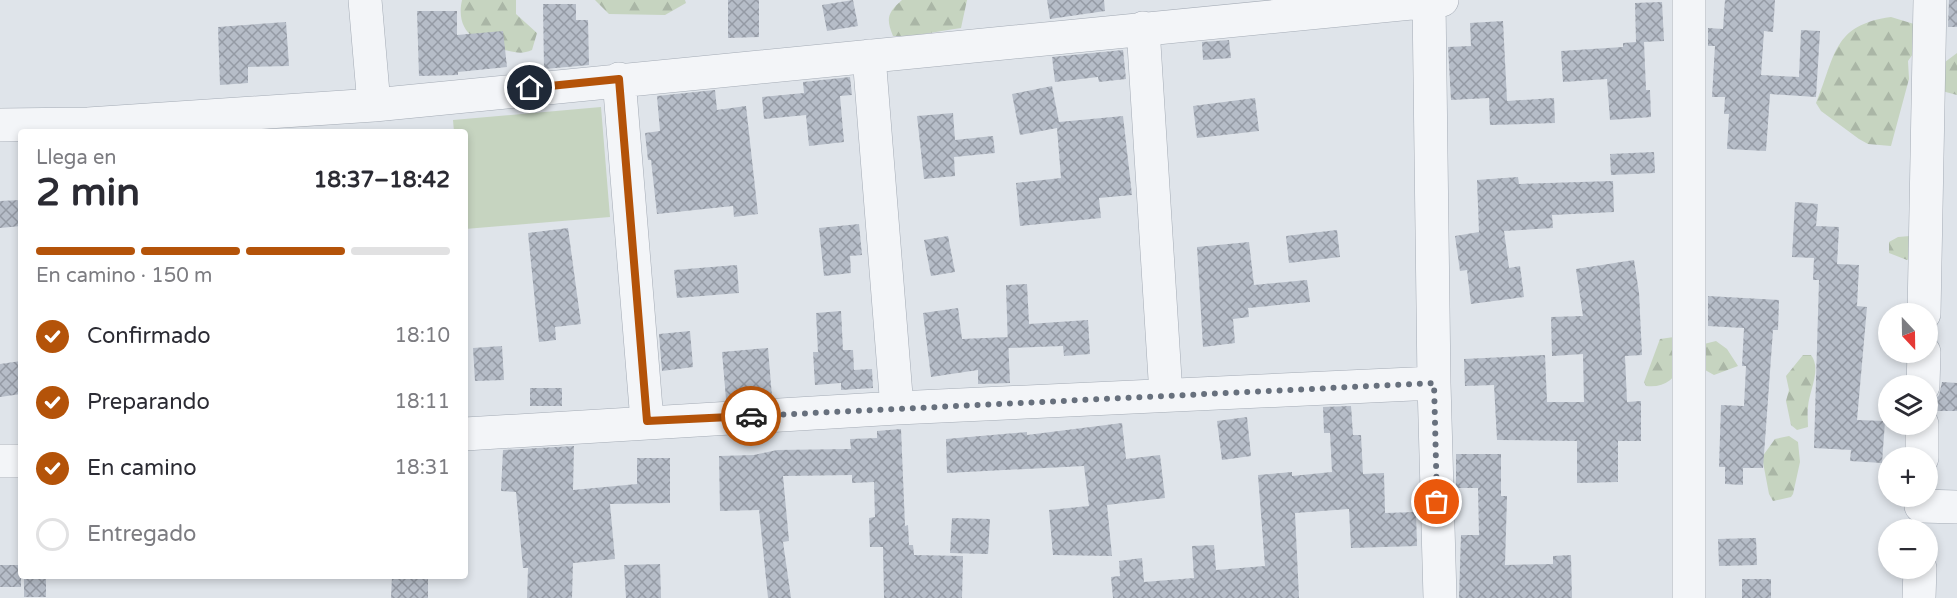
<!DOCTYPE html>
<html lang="es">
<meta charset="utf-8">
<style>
body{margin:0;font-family:"Varela Round",sans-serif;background:#f7f7f7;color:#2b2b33;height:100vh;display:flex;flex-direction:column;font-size:22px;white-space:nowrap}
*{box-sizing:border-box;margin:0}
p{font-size:20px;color:#7c7c81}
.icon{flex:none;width:33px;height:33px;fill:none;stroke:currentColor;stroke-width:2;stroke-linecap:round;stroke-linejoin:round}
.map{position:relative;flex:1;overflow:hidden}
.panel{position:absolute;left:18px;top:129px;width:450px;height:450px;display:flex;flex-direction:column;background:#fff;border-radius:6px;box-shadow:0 3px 9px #0003}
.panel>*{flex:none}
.needle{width:39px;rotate:158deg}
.fabs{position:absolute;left:1878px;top:303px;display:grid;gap:12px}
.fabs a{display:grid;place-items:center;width:60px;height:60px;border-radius:50%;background:#fff;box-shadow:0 3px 9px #0003;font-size:30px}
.pin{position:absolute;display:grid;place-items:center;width:51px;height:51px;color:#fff;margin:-26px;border:3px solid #fff;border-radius:50%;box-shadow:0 2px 6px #0007}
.courier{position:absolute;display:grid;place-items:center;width:60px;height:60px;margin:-30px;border:4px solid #b45309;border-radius:50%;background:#fff;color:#222;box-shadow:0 2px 8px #0007}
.head em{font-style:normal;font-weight:800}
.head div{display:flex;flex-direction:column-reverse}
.head{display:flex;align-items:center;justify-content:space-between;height:102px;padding:0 18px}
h1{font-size:39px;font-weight:800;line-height:45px}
.bar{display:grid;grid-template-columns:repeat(4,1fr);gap:9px 6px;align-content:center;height:72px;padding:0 18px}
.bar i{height:8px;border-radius:4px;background:#e1e1e2}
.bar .active{background:#b45309}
.bar p{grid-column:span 4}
ol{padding:0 18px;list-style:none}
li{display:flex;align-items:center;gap:18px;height:66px}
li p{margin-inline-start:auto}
li .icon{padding:6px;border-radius:50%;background:#b45309;color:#fff;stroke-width:4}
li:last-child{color:#7c7c81}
li i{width:33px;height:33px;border:3px solid #e1e1e2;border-radius:50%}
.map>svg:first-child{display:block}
.grass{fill:#c6d4c0}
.forest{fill:url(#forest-firs)}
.building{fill:url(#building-cross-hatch)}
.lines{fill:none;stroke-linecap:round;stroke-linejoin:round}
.minor-casing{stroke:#a4abb5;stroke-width:34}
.minor{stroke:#f3f5f8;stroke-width:33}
.done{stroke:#67707d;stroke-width:6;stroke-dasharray:0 10.8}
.route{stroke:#b45309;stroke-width:8}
</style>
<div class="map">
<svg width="1957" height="598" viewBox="0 0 1957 598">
<defs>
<pattern id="forest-firs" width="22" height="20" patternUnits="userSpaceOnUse" patternTransform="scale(1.5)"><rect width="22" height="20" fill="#c6d4c0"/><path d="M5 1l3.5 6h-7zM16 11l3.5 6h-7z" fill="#aab6a6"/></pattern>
<pattern id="building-cross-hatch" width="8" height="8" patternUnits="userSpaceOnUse" patternTransform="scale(1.5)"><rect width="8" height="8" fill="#b6bdc8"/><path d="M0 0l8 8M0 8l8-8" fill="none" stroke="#949aa4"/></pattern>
</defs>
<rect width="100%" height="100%" fill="#dfe4ea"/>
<!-- grass -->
<path class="grass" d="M601 107 610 217 465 229V132H454L453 120Z"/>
<!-- forest -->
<path class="forest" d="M462 0H516V14L537 33 532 50C521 55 515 52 504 50 477 44 455 32 462 0Z
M595 0H685L686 3 665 15 609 14Z
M902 0H967L961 28C936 31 919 37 893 36 886 19 887 13 902 0Z
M1891 17 1914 24 1924 38 1908 61 1909 79 1891 146 1868 144 1859 139 1821 111 1816 103C1836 56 1832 25 1891 17Z
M1957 53V95L1942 91 1937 68Z
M1910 236 1918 255 1907 260 1889 253V242L1898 237Z
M1674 337 1684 365C1673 379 1665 388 1646 386L1644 382 1660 339Z
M1716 341 1727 349 1738 366 1714 375 1698 366 1696 346Z
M1803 355H1811C1822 369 1809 391 1808 407 1807 413 1808 420 1808 427L1797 430 1791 425 1786 401 1789 390 1786 376Z
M1789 436 1798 442 1800 462 1793 494 1791 497 1773 501 1769 494 1762 457 1775 439Z"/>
<!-- building -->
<path class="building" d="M728 0H759V37L728 38Z
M853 0 858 26 827 31 822 5Z
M1047 0H1104L1105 11 1050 19Z
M1725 0H1775L1773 32 1764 31 1761 75 1799 77 1801 30 1820 31 1816 97 1770 94 1766 151 1727 149 1729 114H1724L1725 97H1712L1715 46H1708V28L1723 29Z
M1949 0H1957V27H1948Z
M1662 2 1664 41 1644 42 1646 90H1650L1651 117 1610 120 1607 79 1563 82 1561 51 1623 47V43L1636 42 1635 3Z
M543 4H576V20H588L589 65 544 69Z
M417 11H457V35L503 31 507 67 458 72V75L419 76Z
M1503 21 1507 101 1554 98 1555 123 1490 125 1489 98 1451 100 1448 47 1471 46 1470 23Z
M286 22 289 66 248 67V83L220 85 218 27Z
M1229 40 1231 58 1203 60 1202 42Z
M1123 50 1126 79 1099 82 1098 77 1055 82 1052 57Z
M850 77 852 95 840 96 844 142 809 146 806 115 764 119 762 97 804 93 803 82Z
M1052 86 1059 122 1123 116 1132 195 1099 198 1101 218 1020 226 1016 183 1061 178 1057 128 1020 135 1012 94Z
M715 90 717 110 746 106 758 214 734 217 733 206 657 214 651 160H648L645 133 660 131 657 96Z
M1255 98 1259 131 1197 138 1193 106Z
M953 113 955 140 993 136 995 153 954 157 955 176 924 179 917 116Z
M1654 152 1655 173 1611 175 1610 154Z
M1518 177 1519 184 1613 181 1614 212 1552 215 1553 228 1504 231 1509 268 1520 266 1524 297 1471 304 1467 270 1460 271 1455 236 1479 232 1477 180Z
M21 200V226L0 228V201Z
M1795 202 1818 204 1816 226 1839 227 1837 264 1859 265 1857 306 1867 307 1857 420 1885 421 1882 463 1850 461 1851 450 1814 448 1819 280H1813L1814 258 1792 257Z
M859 224 862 255 850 256 851 273 824 276 819 228Z
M568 228 581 324 555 327 556 340 539 342 528 233Z
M1337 230 1340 257 1289 263 1286 236Z
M948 236 955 272 931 276 924 240Z
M1249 242 1254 285 1307 280 1310 302 1248 308 1249 317 1233 319 1235 343 1203 347 1197 247Z
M1634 260 1639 293 1642 355 1625 356 1627 402 1641 401V441H1618V482L1577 483V441L1497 440 1494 385 1465 386 1464 359 1545 355 1547 402H1584L1583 354 1552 356 1551 317 1583 316 1576 269Z
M737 265 739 293 677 298 674 270Z
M1027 284 1029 324 1088 320 1090 354 1064 356 1063 346 1008 348 1006 285Z
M1708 296 1779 300 1778 330H1773L1763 468H1743V485L1725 484V467H1719L1721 405 1744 406 1746 366H1742L1744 328 1708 326Z
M958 308 962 339 1008 337 1010 383 978 384V370L931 377 923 313Z
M841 311 843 350H853L854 370 872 369 873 388 841 390V383L815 385 813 352H818L816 313Z
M690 331 693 367 662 371 659 334Z
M502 346 504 380 475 381 473 348Z
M768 348 772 397 726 399 722 352Z
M21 361V394L0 397V364Z
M1942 382 1957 383V411H1935V400L1939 395Z
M530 388H562V406H530Z
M1351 406 1353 435H1361L1363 474 1384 473 1385 513 1416 512 1417 546 1351 548 1349 509 1295 513 1299 598H1113L1111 577 1120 576 1119 561 1142 558 1144 582 1194 578 1192 546 1214 545 1216 570 1265 566 1258 475 1292 472V476L1332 472 1330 433H1324L1323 407Z
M1247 417 1251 456 1222 460 1217 421Z
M1122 423 1126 459 1160 455 1165 498 1107 505 1112 556 1053 555 1049 510 1089 506 1084 466 947 473 946 439 1027 432V435Z
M901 429 905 526 908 525 909 545H913L914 555 963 556 962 598H884L883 547H870L869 518 875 517 874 482 852 483V475L783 476 789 541 783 542 791 598H768L759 510 720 511 719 456 754 455 777 450 851 449 850 439 877 438V431Z
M574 446 573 490 637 484V458H670V503L610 504 615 559 573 563 572 598H527L528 568H523L516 492 501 491 503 450Z
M1456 454H1501V496H1507L1505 565 1553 564V556L1571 555 1572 598H1459L1461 535H1479L1478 488H1456Z
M952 518 990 519 988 554 950 553Z
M1756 538 1757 565 1719 566 1718 539Z
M660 564 661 598H626L624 565Z
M0 565H21V587H0Z
M24 576H46V597H24Z
M392 576H428V598H391Z
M1742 579H1771V598H1742Z"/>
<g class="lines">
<defs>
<path id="minor" d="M365 0 374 105
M1429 0 1434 383 1440 598
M1689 0V598
M1143 28 1166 395
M869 56 897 408
M619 79 647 421
M0 125 88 124 374 105 1442 0
M1924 314 1930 0
M1923 386 1924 352
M465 434 897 408 1434 383
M1922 458V424
M0 461H21
M1921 506 1957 507
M1919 598 1920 568"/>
</defs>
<!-- minor casing -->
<use href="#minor" class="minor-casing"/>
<!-- minor -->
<use href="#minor" class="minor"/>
</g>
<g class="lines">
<!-- done -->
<path class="done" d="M751 416 1434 383 1437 502"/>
<!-- route -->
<path class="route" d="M530 88 619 79 647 421 751 416"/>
</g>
</svg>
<div class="fabs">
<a><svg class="needle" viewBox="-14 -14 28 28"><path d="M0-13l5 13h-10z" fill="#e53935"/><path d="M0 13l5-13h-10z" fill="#7c7c81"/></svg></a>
<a><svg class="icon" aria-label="layers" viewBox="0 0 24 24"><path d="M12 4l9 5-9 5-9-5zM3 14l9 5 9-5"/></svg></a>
<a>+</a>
<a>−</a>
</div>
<div class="pin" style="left:1437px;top:502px;background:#ea580c"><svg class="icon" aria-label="bag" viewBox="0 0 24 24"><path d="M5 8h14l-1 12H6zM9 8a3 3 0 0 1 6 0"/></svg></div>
<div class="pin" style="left:530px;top:88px;background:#1f2937"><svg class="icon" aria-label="home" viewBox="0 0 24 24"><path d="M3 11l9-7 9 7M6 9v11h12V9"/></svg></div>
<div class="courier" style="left:751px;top:416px"><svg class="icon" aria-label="car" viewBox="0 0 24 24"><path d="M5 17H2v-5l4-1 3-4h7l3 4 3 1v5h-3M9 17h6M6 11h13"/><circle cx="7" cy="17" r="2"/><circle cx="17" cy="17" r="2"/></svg></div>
<section class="panel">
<div class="head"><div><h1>2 min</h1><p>Llega en</p></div><em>18:37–18:42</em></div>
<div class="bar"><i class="active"></i><i class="active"></i><i class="active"></i><i></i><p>En camino · 150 m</p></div>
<ol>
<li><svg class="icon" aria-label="check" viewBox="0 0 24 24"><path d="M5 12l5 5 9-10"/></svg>Confirmado<p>18:10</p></li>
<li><svg class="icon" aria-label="check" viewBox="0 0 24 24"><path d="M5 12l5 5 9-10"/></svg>Preparando<p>18:11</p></li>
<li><svg class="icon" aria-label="check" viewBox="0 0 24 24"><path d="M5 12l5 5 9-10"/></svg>En camino<p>18:31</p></li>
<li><i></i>Entregado</li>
</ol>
</section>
</div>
